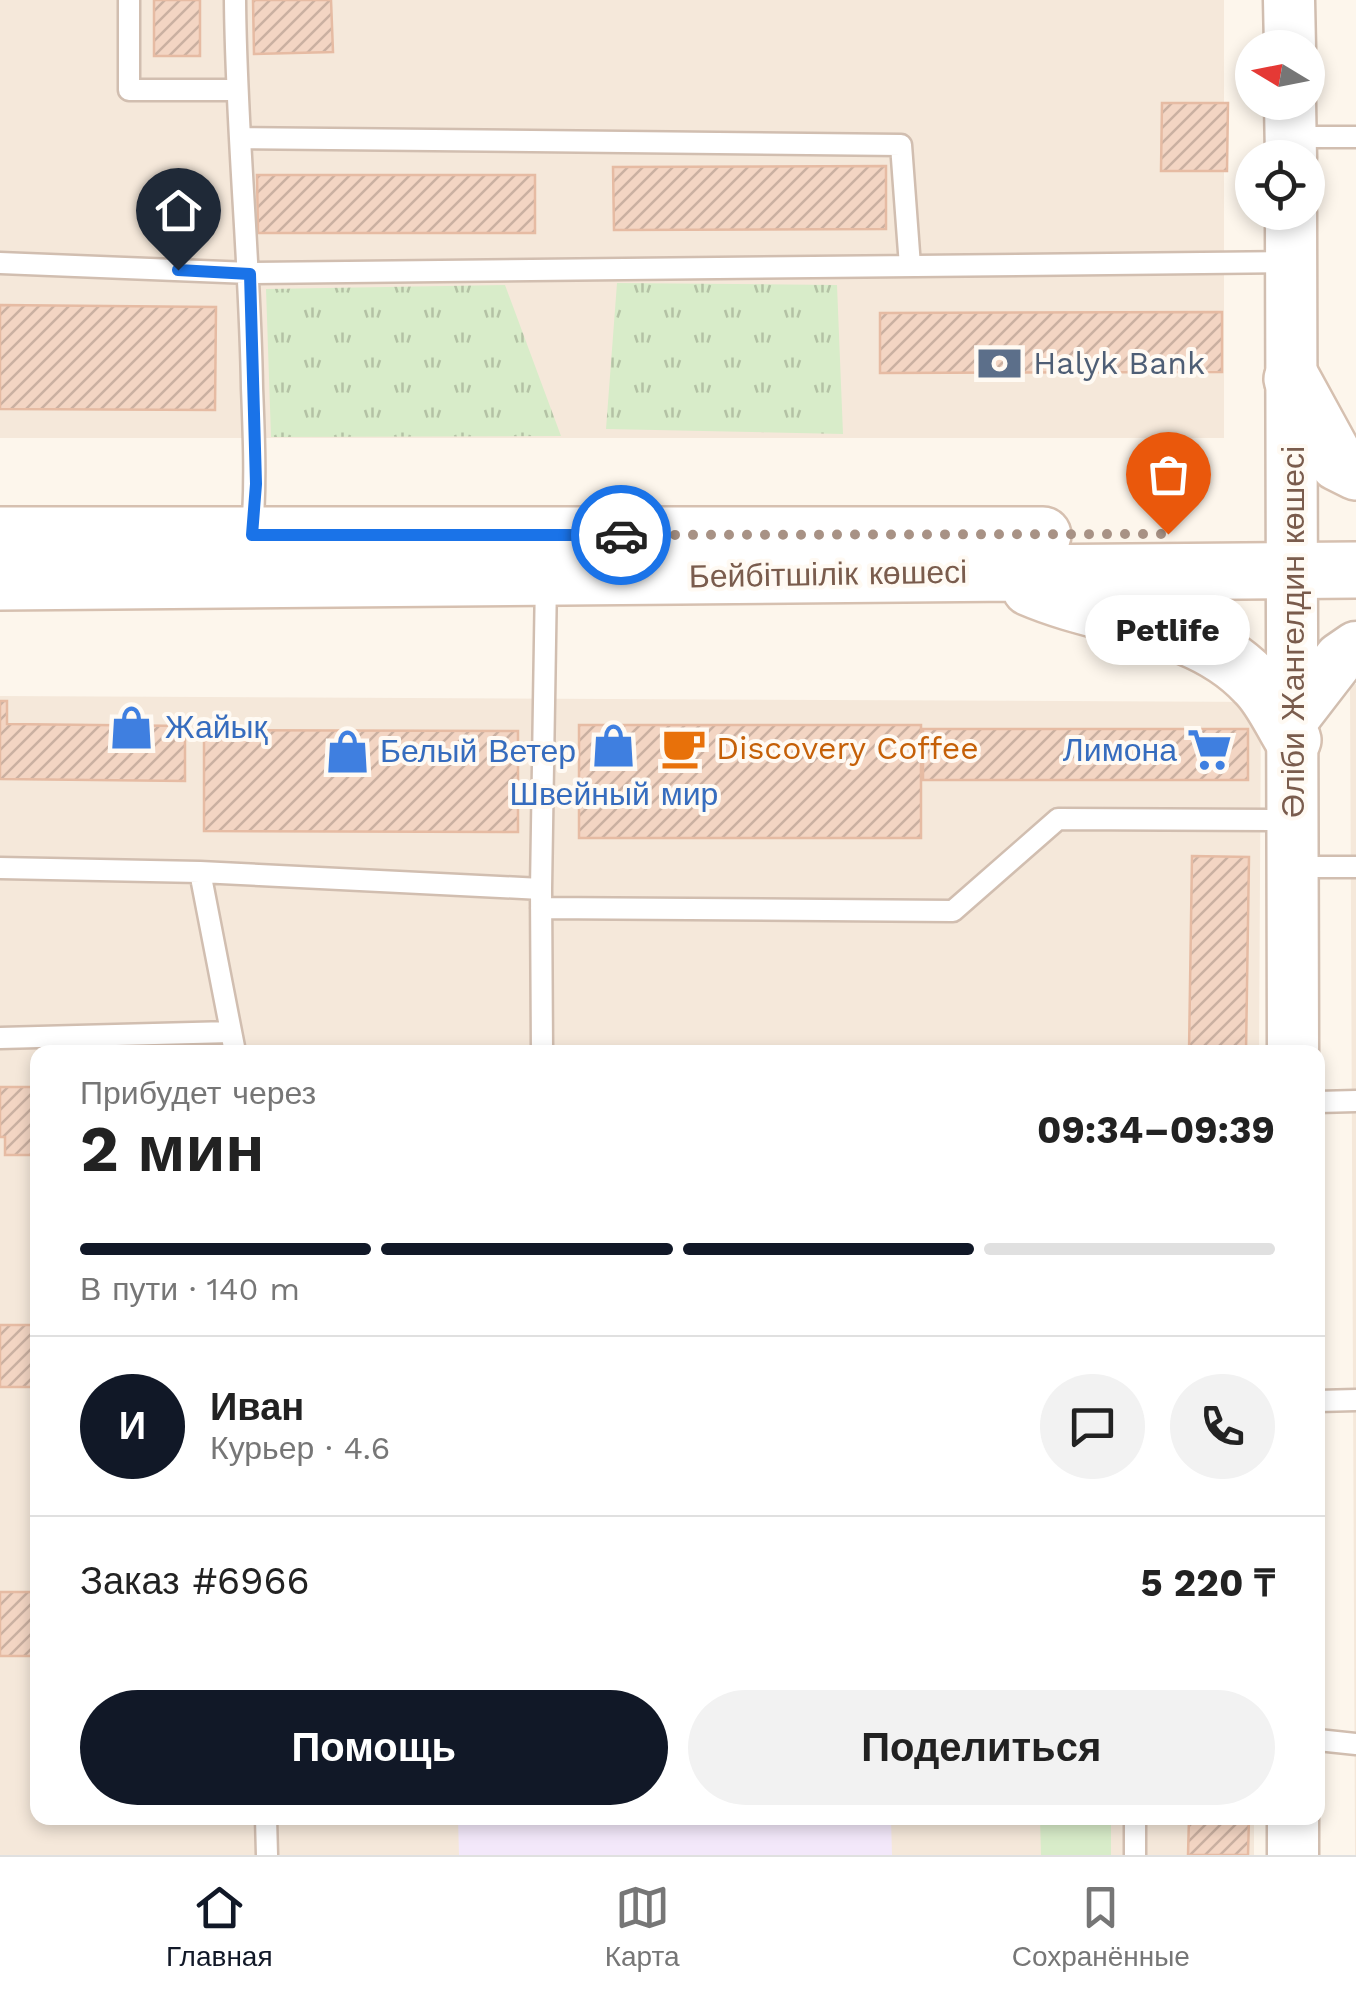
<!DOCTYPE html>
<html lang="ru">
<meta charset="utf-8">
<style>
body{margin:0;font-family:"Work Sans",sans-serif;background:#f2f2f2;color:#222;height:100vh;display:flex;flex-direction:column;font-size:38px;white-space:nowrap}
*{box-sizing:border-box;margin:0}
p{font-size:32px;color:#767676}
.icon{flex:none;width:55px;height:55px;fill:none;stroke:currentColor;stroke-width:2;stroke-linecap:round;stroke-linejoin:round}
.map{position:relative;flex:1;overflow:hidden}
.sheet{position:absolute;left:30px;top:1045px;width:1295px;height:780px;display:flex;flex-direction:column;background:#fff;border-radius:20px;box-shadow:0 5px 15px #0003}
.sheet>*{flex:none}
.needle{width:65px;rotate:280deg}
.fabs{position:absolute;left:1235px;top:30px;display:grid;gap:20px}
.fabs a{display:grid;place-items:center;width:90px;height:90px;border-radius:50%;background:#fff;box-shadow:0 5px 15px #0003;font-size:50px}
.pin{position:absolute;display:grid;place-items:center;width:85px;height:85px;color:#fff;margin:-102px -42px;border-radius:50% 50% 50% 0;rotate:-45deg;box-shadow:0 0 10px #0007}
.pin .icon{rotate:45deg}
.courier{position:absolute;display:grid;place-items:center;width:100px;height:100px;margin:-50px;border:8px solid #1a73e8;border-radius:50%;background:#fff;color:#222;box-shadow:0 2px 12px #0007}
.bubble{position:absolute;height:70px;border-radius:35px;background:#fff;box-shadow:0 5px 15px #0003;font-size:32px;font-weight:700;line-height:70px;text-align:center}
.summary em{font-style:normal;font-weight:700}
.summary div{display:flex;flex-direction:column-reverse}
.summary{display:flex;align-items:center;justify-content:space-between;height:170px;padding:0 50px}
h1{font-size:65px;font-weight:700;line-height:75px}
.bar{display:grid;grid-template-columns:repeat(4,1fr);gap:15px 10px;align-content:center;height:120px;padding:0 50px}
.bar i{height:12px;border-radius:8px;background:#e0e0e0}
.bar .on{background:#111827}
.bar p{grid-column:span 4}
.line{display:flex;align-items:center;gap:25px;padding:0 50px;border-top:2px solid #e0e0e0}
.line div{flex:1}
.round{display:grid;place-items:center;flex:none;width:105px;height:105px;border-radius:52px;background:#f2f2f2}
.action{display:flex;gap:20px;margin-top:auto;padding:20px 50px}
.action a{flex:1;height:115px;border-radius:60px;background:#111827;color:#fff;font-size:40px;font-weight:700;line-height:115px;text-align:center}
.action a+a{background:#f2f2f2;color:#222}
.tab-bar{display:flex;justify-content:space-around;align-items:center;height:140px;border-top:2px solid #e0e0e0;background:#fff;font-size:28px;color:#767676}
.tab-bar a{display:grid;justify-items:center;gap:5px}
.tab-bar .on{color:#111827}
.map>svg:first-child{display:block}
.residential{fill:#f5e8da}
.education{fill:#f3e8fa}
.grass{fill:url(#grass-tufts)}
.pitch{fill:#d8ecc9}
.building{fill:url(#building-hatch);stroke:#e6bba3;stroke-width:2.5}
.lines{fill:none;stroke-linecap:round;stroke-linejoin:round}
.service-casing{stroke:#d1beb0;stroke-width:25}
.tertiary-casing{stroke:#d1beb0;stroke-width:55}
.secondary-casing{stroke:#d6c0b0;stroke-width:60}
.service{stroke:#fff;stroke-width:20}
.tertiary{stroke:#fff;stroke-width:50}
.secondary{stroke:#fff;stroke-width:55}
.done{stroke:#a89285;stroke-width:10;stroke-dasharray:0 18}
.route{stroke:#1a73e8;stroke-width:12}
.labels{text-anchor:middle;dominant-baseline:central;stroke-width:8;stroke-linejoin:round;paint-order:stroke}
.service-label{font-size:32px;fill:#4e5e75;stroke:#fffaf3;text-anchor:start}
.street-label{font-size:32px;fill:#7a5c4d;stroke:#fffaf3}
.shop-label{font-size:32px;fill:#366cbe;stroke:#fffaf3;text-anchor:start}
.food-label{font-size:32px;fill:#c56008;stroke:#fffaf3;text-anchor:start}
</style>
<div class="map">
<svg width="1356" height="1855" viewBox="0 0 1356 1855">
<defs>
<pattern id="grass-tufts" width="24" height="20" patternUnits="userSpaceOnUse" patternTransform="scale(2.5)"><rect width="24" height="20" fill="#d8ecc9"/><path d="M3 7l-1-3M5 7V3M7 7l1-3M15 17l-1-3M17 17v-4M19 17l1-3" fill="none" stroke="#b4c2a5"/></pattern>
<pattern id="building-hatch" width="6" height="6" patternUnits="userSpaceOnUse" patternTransform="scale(2.5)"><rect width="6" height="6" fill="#f3d5c3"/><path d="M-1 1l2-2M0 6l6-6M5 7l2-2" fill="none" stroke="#cab0a1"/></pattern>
</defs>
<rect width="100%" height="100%" fill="#fdf6ec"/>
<!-- residential -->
<path class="residential" d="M0 0H1224V438H0Z
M1350 684H1356V1855H1355Z
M0 696 1261 702 1259 1052H38V1818H1254V1855H0Z"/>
<!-- education -->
<path class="education" d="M458 1818H891L892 1855H459Z"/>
<!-- grass -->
<path class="grass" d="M617 283 837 285 843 434 606 429Z
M505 285 561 436 271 437 266 289Z"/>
<!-- pitch -->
<path class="pitch" d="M1040 1818H1111V1855H1041Z"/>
<!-- building -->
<path class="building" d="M154 0H200V56H154Z
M253 0H331L333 52 254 54Z
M1162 103H1228L1227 171H1161Z
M886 166V229L614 230 613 167Z
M257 175H535V233H258Z
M0 305 216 307 215 410 0 409Z
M1222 312V372L880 373V313Z
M0 701H7V724L185 726V781L0 779Z
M579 725H921V838H579Z
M923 729H1248V780H923Z
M204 730 518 731V832L204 831Z
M1192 856 1249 857 1246 1052H1189Z
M0 1087H38V1155H5V1137H0Z
M0 1325H38V1387H0Z
M0 1592H38V1656H0Z
M1189 1818H1249L1248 1855H1188Z"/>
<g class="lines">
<defs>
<path id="service" d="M129 0V90H236
M235 0C236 130 250 258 252 388 254 436 256 484 252 532
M1290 137H1356
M240 138 901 145 910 266
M0 263 250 273 1291 262
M1293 867H1356
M0 868 200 872 541 889
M200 872 235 1052
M541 908 953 911 1058 819 1293 820
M0 1038 231 1032
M542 1052 541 889 546 579
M1318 1102 1356 1101
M1318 1401 1356 1400
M1318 1740 1356 1744
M266 1818 267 1855
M1135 1855V1818"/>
<path id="tertiary" d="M1289 0 1290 48
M1290 102 1291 158
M1291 212 1293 1052
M1293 719 1340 658 1356 647
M1293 1855V1818"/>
<path id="secondary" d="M1292 379 1338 463 1356 472
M0 535H1043
M0 582 1356 570
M1030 588C1104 620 1197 620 1255 682 1271 697 1281 721 1293 740"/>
</defs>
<!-- service casing -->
<use href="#service" class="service-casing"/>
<!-- tertiary casing -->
<use href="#tertiary" class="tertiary-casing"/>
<!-- secondary casing -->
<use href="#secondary" class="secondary-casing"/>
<!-- service -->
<use href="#service" class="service"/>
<!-- tertiary -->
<use href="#tertiary" class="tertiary"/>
<!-- secondary -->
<use href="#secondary" class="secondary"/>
</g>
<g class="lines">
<!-- done -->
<path class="done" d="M621 535 1168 534"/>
<!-- route -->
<path class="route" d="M178 270 250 274 256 484 252 535H621"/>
</g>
<!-- icons -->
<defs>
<symbol id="bank-bare" viewBox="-9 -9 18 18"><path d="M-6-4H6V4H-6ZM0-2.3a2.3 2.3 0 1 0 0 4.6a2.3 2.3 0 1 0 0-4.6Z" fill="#5c6f8a" stroke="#fffaf3" stroke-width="2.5" paint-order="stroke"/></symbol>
<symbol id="shop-bare" viewBox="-9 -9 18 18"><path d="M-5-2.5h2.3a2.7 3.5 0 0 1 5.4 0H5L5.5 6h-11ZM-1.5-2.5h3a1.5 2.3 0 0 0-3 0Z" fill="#3f7fe0" stroke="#fffaf3" stroke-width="2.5" paint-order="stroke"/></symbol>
<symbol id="cafe-bare" viewBox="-9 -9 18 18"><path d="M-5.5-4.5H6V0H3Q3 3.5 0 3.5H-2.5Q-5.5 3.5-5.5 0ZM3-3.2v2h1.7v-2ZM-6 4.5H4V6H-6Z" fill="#e8710a" stroke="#fffaf3" stroke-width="2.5" paint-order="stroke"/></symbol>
<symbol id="supermarket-bare" viewBox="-9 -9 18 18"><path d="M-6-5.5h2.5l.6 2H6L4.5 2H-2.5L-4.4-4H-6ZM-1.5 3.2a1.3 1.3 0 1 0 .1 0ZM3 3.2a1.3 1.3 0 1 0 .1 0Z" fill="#3f7fe0" stroke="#fffaf3" stroke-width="2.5" paint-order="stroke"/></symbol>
</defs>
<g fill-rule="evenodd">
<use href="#bank-bare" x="968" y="332" width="63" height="63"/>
<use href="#shop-bare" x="100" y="696" width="63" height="63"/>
<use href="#shop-bare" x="582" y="714" width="63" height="63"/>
<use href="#cafe-bare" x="652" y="716" width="63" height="63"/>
<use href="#supermarket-bare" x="1178" y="718" width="63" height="63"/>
<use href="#shop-bare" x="316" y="720" width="63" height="63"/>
</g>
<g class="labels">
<!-- service labels -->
<g class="service-label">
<text x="1033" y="363">Halyk Bank</text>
</g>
<!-- street labels -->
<g class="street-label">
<text transform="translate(828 574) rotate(-1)">Бейбітшілік көшесі</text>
<text transform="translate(1293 632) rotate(-90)">Әліби Жангелдин көшесі</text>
</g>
<!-- shop labels -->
<g class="shop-label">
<text x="165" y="727">Жайық</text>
<text x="1177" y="750" text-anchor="end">Лимона</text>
<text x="380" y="751">Белый Ветер</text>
<text x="614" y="794" text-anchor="middle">Швейный мир</text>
</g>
<!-- food labels -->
<g class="food-label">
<text x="716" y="748">Discovery Coffee</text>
</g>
</g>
</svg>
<div class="fabs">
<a><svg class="needle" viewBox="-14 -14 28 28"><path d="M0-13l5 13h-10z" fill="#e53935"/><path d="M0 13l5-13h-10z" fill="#767676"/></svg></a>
<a><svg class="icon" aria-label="locate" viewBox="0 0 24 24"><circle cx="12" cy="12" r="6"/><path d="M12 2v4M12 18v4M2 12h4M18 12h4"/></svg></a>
</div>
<div class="pin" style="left:1168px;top:534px;background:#ea580c"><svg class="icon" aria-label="bag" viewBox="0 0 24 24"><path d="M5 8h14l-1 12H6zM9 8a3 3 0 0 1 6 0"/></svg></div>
<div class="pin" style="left:178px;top:270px;background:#1f2937"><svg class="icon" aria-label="home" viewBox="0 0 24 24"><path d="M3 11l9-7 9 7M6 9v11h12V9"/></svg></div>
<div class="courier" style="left:621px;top:535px"><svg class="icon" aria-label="car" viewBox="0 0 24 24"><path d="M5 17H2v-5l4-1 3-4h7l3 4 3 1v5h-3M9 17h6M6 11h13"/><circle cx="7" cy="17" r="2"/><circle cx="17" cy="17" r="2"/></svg></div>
<div class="bubble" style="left:1085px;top:595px;width:165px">Petlife</div>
<section class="sheet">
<div class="summary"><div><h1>2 мин</h1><p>Прибудет через</p></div><em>09:34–09:39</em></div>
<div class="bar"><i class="on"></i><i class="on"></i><i class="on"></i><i></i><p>В пути · 140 m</p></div>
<div class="line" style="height:180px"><b class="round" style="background:#111827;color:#fff">И</b><div><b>Иван</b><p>Курьер · 4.6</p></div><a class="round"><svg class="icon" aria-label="chat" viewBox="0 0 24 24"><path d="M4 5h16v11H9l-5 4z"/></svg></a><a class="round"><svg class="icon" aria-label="phone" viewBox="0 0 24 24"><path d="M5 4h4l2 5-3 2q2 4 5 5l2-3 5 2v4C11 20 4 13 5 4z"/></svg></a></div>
<div class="line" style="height:130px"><div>Заказ #6966</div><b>5 220 ₸</b></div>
<div class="action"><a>Помощь</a><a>Поделиться</a></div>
</section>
</div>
<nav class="tab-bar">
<a class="on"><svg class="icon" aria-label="home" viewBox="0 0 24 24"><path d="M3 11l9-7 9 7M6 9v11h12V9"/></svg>Главная</a>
<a><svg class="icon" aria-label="map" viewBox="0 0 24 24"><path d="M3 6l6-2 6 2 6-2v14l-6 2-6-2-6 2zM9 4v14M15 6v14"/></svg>Карта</a>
<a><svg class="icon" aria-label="saved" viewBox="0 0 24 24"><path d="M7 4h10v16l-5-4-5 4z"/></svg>Сохранённые</a>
</nav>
